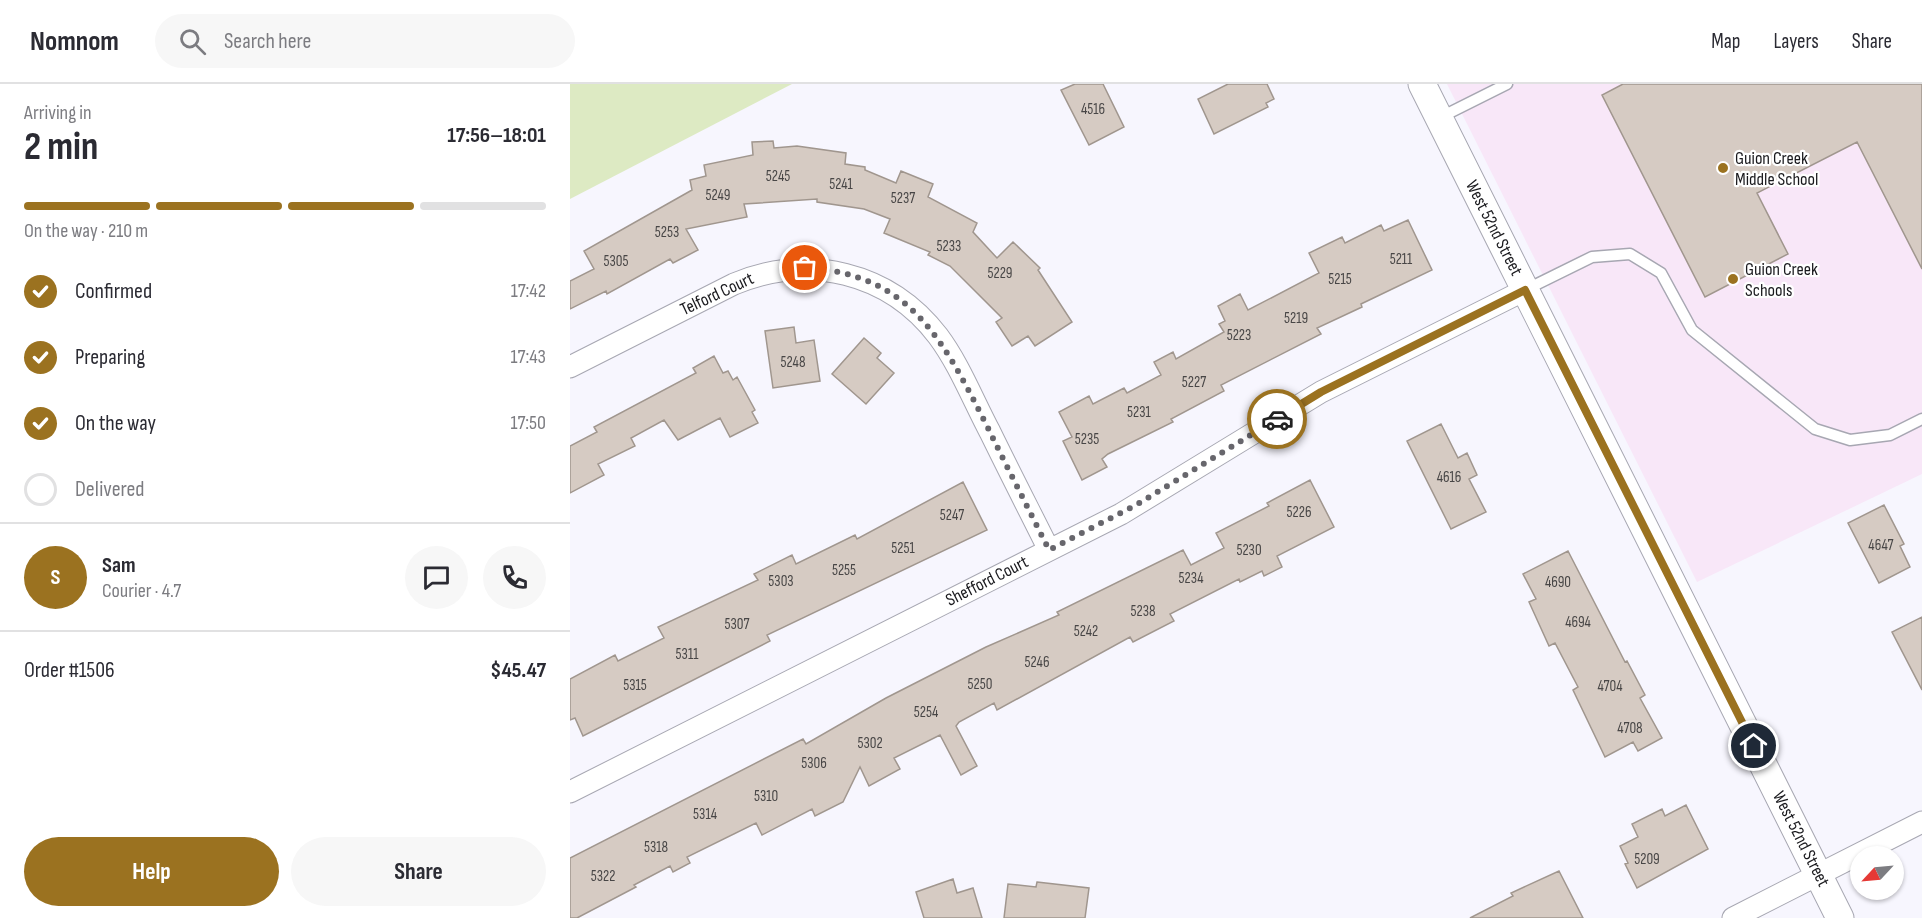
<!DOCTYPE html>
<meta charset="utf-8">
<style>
body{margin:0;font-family:"Sofia Sans Condensed",sans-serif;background:#f7f7f7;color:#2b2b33;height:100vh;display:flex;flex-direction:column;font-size:22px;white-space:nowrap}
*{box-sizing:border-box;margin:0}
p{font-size:20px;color:#7c7c81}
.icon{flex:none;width:33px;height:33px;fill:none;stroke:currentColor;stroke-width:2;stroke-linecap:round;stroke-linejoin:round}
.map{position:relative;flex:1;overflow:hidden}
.drawer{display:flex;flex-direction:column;background:#fff;width:570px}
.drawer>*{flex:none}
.needle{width:39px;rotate:244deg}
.fabs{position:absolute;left:1280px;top:762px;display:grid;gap:12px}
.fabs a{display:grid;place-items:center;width:54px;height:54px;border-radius:50%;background:#fff;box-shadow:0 2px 4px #0004;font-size:30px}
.pin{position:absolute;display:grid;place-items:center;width:51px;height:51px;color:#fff;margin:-26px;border:3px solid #fff;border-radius:50%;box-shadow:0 2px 6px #0007}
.courier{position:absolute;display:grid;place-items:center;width:60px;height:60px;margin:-30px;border:4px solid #9b7220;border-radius:50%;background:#fff;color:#222;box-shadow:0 2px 8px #0007}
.summary em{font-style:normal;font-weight:700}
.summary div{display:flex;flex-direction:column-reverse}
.summary{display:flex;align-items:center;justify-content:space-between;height:102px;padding:0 24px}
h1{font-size:39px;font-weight:700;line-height:45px}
.bar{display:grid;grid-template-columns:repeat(4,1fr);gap:9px 6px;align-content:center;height:72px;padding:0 24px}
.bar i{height:8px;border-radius:4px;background:#e1e1e2}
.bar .selected{background:#9b7220}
.bar p{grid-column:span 4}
.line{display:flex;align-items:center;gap:15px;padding:0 24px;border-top:2px solid #e1e1e2}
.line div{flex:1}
.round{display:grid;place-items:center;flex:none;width:63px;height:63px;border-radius:32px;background:#f7f7f7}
ol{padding:0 24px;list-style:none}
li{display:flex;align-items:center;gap:18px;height:66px}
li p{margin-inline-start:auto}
li .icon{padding:6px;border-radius:50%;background:#9b7220;color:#fff;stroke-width:4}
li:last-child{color:#7c7c81}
li i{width:33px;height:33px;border:3px solid #e1e1e2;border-radius:50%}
.cta{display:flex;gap:12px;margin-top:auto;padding:12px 24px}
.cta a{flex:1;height:69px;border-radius:36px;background:#9b7220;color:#fff;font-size:24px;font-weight:700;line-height:69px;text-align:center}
.cta a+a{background:#f7f7f7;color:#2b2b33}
header{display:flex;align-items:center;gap:36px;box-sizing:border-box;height:84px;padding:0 30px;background:#fff;border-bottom:2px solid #e1e1e2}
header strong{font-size:28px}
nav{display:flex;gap:33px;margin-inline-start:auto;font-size:21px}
.search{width:420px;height:54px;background:#f7f7f7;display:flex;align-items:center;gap:15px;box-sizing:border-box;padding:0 21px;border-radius:33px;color:#7c7c81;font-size:22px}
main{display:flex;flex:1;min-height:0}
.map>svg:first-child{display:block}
.education{fill:#f8e7f8}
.green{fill:#ddeac3}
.building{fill:#d6cbc3;stroke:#a0968e;stroke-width:1.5}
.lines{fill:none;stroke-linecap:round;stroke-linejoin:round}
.service-casing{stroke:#a7a7b2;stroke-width:13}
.minor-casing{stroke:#a7a7b2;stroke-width:23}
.tertiary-casing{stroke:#a7a7b2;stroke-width:29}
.service{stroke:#fff;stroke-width:10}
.minor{stroke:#fff;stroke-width:21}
.tertiary{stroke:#fff;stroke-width:27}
.done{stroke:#67666c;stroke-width:6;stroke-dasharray:0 10.8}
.route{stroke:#9b7220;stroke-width:8}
.poi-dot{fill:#9b7220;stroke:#fff;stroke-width:2}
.labels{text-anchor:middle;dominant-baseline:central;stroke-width:4.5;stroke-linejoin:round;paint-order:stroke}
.number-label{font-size:15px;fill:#484646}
.poi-label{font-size:18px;fill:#19191d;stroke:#fff;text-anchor:start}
.street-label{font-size:18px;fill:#19191d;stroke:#fff}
</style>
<header>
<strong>Nomnom</strong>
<div class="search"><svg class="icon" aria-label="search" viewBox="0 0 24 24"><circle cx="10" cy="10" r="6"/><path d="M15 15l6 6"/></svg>Search here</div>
<nav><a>Map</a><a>Layers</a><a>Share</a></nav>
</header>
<main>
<section class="drawer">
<div class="summary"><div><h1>2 min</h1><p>Arriving in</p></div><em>17:56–18:01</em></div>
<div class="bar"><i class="selected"></i><i class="selected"></i><i class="selected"></i><i></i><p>On the way · 210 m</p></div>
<ol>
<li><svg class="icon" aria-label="check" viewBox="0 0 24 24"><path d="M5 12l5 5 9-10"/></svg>Confirmed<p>17:42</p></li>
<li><svg class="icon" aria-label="check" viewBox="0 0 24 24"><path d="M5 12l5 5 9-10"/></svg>Preparing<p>17:43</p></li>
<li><svg class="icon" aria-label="check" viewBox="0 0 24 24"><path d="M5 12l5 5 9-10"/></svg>On the way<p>17:50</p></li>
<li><i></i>Delivered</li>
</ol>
<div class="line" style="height:108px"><b class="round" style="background:#9b7220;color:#fff">S</b><div><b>Sam</b><p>Courier · 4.7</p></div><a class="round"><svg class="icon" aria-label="chat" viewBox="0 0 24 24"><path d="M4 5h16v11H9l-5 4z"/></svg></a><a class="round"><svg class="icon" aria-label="phone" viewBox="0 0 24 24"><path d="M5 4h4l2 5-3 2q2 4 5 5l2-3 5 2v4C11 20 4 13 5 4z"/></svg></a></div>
<div class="line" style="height:78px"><div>Order #1506</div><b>$45.47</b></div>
<div class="cta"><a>Help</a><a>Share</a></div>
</section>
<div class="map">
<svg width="1352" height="834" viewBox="0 0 1352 834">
<rect width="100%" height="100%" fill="#f7f6fe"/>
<!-- education -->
<path class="education" d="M877 0H1352V390L1127 498Z"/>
<!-- green -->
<path class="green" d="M0 0H222L0 115Z"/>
<!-- building -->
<path class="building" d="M505 0H533L554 43 519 61 491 6Z
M658 0H697L704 15 696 19 698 23 644 50 628 15Z
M1053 0H1352V185L1287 58 1187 109 1218 170 1135 213 1032 11Z
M203 57 204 64 227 62 276 69 275 80 295 83V86L326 99 331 87 363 100 358 113 407 139 403 148 427 174 443 158 470 184 468 186 502 238 465 262 458 252 442 262 426 238 432 234 380 182 358 171 360 168 314 149 320 135 294 125 247 118V115L174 120 177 133 116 145 128 166 103 179 100 175 37 210 36 207 0 225V197L24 185 14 167 122 106 120 96 136 92 134 81 183 71 182 58Z
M838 136 862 186 791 220 792 223 747 244 751 250 651 301 654 307 601 335 603 338 538 370 532 375 537 383 512 396 493 357 502 353 489 328 519 312 523 320 554 304 557 309 591 291 584 278 603 268 606 275 654 248 649 240 655 237 648 222 670 210 678 226 749 189 739 169 772 153 775 159 811 141 814 147Z
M224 243 226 259 244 256 250 297 203 304 195 247Z
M294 254 311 269 307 274 324 289 296 320 262 290Z
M144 272 153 289 158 287 163 296 167 293 185 326 182 328 188 339 160 353 150 334 108 356 94 336 61 354 65 362 28 380 34 391 0 409V362L27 348 24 343 126 289 123 284Z
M871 340 888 374 897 369 907 391 899 395 916 428 881 445 837 357Z
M740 396 764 443 707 472 712 483 694 492 692 487 670 498 669 495 600 530 604 537 563 558 560 553 427 626 424 619 389 638 386 642 407 682 391 691 370 651 324 674 330 685 299 702 290 683 273 718 245 732 242 725 192 751 186 739 117 773 120 779 103 788 100 782 64 801 66 803 7 834H0V774L233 655 236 660 316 614 416 563 489 531 487 528 613 466 621 481 654 464 646 449 699 422 697 419Z
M393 398 417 446 197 551 200 557 13 652 5 634 0 636V595L45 571 48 577 94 554 88 543 188 496 184 490 222 471 226 480 285 451 287 455Z
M1314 421 1334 460 1330 462 1340 483 1309 499 1278 439Z
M998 467 1055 578 1057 577 1075 611 1070 614 1092 654 1068 667 1063 658 1035 673 1003 606 1008 603 985 559 979 562 959 518 966 515 953 490Z
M1352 533V606L1322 548Z
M1116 721 1138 765 1067 804 1055 780 1058 779 1050 762 1068 753 1062 740 1092 725 1095 732Z
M989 787 1013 834H900L943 812 941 809Z
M383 795 387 809 403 804 412 834H354L346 808Z
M467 798 519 804 515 834H434L438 800 466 803Z"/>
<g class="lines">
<defs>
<path id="service" d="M869 34 937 0
M955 206 1022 173 1060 170 1091 189 1122 246 1245 345 1280 356 1320 351 1352 335"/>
<path id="minor" d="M0 283 164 200C238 169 319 188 368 252 389 280 403 316 420 348 439 387 459 426 479 466
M0 708 551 430 751 308 955 206
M1163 834 1352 738"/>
<path id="tertiary" d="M852 0 1270 834"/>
</defs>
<!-- service casing -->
<use href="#service" class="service-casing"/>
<!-- minor casing -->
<use href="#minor" class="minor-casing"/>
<!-- tertiary casing -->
<use href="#tertiary" class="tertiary-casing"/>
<!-- service -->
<use href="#service" class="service"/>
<!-- minor -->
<use href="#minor" class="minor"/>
<!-- tertiary -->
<use href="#tertiary" class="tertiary"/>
</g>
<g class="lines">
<!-- done -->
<path class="done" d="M235 184C341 189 374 258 417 342 437 383 458 424 479 466L566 421 707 335"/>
<!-- route -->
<path class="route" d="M707 335 751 308 955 206 1184 662"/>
</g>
<!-- markers -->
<g class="poi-dot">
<circle cx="1153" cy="84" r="6"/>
<circle cx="1163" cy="195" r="6"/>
</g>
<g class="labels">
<!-- number labels -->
<g class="number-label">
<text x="523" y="25">4516</text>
<text x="208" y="92">5245</text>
<text x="271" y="100">5241</text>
<text x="148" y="111">5249</text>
<text x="333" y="114">5237</text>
<text x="97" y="148">5253</text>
<text x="379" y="162">5233</text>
<text x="831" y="175">5211</text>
<text x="46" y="177">5305</text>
<text x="430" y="189">5229</text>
<text x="770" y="195">5215</text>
<text x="726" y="234">5219</text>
<text x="669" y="251">5223</text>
<text x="223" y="278">5248</text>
<text x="624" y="298">5227</text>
<text x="569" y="328">5231</text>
<text x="517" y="355">5235</text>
<text x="879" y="393">4616</text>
<text x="729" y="428">5226</text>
<text x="382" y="431">5247</text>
<text x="1311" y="461">4647</text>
<text x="333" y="464">5251</text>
<text x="679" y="466">5230</text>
<text x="274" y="486">5255</text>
<text x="621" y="494">5234</text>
<text x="211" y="497">5303</text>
<text x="988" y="498">4690</text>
<text x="573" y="527">5238</text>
<text x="1008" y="538">4694</text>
<text x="167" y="540">5307</text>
<text x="516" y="547">5242</text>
<text x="117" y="570">5311</text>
<text x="467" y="578">5246</text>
<text x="410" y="600">5250</text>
<text x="65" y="601">5315</text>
<text x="1040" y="602">4704</text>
<text x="356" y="628">5254</text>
<text x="1060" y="644">4708</text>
<text x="300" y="659">5302</text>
<text x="244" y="679">5306</text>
<text x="196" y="712">5310</text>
<text x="135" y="730">5314</text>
<text x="86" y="763">5318</text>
<text x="1077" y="775">5209</text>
<text x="33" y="792">5322</text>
</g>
<!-- poi labels -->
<g class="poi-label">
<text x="1165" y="74">Guion Creek<tspan x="1165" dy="21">Middle School</tspan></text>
<text x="1175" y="185">Guion Creek<tspan x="1175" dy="21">Schools</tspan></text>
</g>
<!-- street labels -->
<g class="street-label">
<text transform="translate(924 144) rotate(63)">West 52nd Street</text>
<text transform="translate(147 210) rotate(-25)">Telford Court</text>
<text transform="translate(417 497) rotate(-27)">Shefford Court</text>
<text transform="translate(1231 755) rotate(63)">West 52nd Street</text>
</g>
</g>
</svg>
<div class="fabs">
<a><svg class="needle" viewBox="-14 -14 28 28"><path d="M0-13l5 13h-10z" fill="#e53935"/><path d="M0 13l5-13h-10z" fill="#7c7c81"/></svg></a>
</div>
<div class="pin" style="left:235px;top:184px;background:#ea580c"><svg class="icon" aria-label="bag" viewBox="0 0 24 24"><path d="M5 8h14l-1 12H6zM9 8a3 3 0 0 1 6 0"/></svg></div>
<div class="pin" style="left:1184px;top:662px;background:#1f2937"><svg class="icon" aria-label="home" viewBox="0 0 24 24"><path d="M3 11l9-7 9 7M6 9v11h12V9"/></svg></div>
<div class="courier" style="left:707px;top:335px"><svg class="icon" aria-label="car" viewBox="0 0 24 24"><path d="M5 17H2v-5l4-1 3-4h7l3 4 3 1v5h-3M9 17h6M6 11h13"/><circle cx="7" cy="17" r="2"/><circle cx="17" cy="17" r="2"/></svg></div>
</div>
</main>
